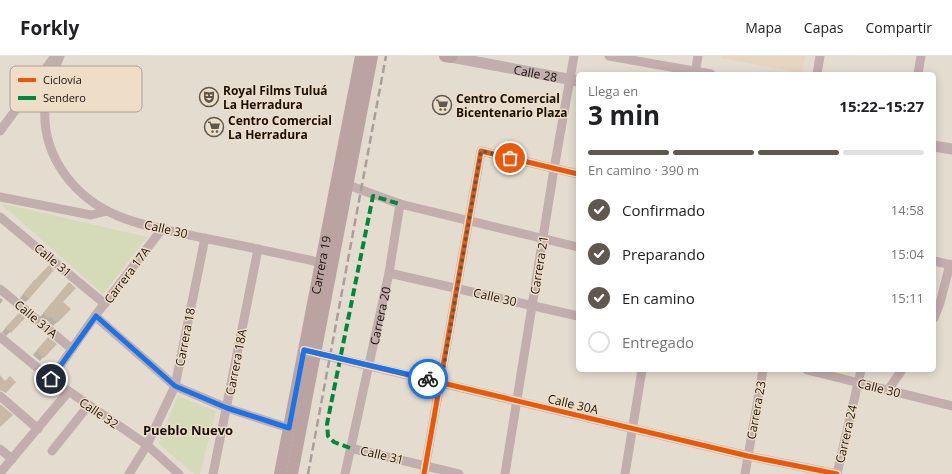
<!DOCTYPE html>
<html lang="es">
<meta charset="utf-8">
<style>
body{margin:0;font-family:"Open Sans",sans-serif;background:#f6f6f6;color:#202124;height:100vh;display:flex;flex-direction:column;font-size:15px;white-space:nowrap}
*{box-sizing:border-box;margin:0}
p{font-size:13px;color:#757577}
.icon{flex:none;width:22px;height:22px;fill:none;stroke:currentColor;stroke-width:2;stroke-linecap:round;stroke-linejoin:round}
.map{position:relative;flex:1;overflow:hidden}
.sheet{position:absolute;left:576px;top:16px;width:360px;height:300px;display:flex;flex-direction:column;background:#fff;border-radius:6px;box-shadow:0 2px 10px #0003}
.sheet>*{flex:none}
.pin{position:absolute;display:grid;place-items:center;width:34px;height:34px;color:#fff;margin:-17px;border:2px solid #fff;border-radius:50%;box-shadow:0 1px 4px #0007}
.courier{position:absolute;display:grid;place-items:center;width:40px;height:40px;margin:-20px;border:3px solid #1a73e8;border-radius:50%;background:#fff;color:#222;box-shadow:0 1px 5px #0007}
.headline em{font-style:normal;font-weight:700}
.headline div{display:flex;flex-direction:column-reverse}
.headline{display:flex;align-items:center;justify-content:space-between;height:68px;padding:0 12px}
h1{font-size:26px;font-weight:700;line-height:30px}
.bar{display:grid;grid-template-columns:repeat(4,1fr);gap:6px 4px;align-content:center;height:48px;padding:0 12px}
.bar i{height:5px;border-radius:3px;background:#e0e0e0}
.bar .on{background:#5f584f}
.bar p{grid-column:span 4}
ol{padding:0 12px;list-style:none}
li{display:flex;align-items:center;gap:12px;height:44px}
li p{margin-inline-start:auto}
li .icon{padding:4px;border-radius:50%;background:#5f584f;color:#fff;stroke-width:4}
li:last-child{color:#757577}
li i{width:22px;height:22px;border:2px solid #e0e0e0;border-radius:50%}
header{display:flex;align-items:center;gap:24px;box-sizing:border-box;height:56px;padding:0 20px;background:#fff;border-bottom:1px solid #e0e0e0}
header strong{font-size:19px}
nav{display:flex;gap:22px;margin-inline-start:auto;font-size:14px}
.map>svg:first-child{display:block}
.built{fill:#e6d5c0}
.green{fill:#d5dab9}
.shadow{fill:#0003}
.building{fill:#c7b9a5}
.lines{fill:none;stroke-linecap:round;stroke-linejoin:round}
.minor{stroke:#c2aeac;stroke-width:9}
.tertiary{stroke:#c2aeac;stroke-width:11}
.secondary{stroke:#bba3a2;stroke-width:12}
.rail{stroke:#ab9d9a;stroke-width:2.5;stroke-dasharray:8 4;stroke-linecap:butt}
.quiet{stroke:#00873e;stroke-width:4;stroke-dasharray:8 4;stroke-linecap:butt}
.cycleway-casing{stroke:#eeddc7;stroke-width:8}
.cycleway{stroke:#e8590c;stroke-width:5}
.done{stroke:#5f584f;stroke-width:4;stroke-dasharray:0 7.2}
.route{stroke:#1a73e8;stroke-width:5}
.labels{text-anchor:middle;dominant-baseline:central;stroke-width:3;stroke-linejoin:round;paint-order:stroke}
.street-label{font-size:12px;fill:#171109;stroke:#eeddc7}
.poi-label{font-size:12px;font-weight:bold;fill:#171109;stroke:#eeddc7;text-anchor:start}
.neighbourhood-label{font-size:13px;font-weight:bold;fill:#171109;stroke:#eeddc7}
.key{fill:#eeddc7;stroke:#aea08e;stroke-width:1}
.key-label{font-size:11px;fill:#171109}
</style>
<header>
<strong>Forkly</strong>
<nav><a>Mapa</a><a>Capas</a><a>Compartir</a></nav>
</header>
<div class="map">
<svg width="952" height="418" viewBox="0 0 952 418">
<rect width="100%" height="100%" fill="#e5dcd0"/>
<!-- built -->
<path class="built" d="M722 0H805L802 17 721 2Z"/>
<!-- green -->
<path class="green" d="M0 147 147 181 103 238Z
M178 340 216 355 200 418H194L158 387Z"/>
<!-- shadow -->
<path class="shadow" d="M31 228 29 243 25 246 20 242Z
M66 231 62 246 69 253 53 270 46 263 44 265 40 261Z
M0 242 3 244 0 248Z
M19 258 24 262 6 280 2 276Z
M44 286 43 301 40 305 33 299Z"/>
<!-- building -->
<path class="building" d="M49 209 54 214 29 243 23 238 34 224H35Z
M69 226 76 232 63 246 71 253 57 267 50 260 48 262 43 257Z
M19 257 25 262 11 277 5 272Z
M48 281 57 288 44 302 36 295Z
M0 319 5 325 10 320 16 326 6 337 0 334Z
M0 348 13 359 0 371Z"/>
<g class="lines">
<!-- minor -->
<g class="minor">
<path d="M60 0C53 16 47 34 45 52 42 101 75 142 118 160 144 171 181 177 209 183 248 191 288 199 327 208"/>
<path d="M609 0 711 18"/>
<path d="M695 18 698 0"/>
<path d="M817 18 820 0"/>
<path d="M918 18 921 0"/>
<path d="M0 75 55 0"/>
<path d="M348 129 400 148 578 191"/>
<path d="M0 141 91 159 107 155"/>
<path d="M0 161 105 248"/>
<path d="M934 205 952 209"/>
<path d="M389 217 578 260"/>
<path d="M0 233 72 293"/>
<path d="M95 260 175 330 227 352 289 372"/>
<path d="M934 262 940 247 950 208"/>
<path d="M0 281 51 323 147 389 179 418"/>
<path d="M311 296 748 400 837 418"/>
<path d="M807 314 952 350"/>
<path d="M51 323 95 260 162 173"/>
<path d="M888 334 902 314"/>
<path d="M0 340 38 373"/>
<path d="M350 392 459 418"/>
<path d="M0 393 12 403"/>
<path d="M52 395 88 350"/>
<path d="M0 417 68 336"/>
<path d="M129 418 147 389 175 330 205 182"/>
<path d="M213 418 258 193"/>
<path id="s1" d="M345 418 389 217 400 148"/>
<path d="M424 418 481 95 578 118"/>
<path d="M505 418 554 113 574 0"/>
<path d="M625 418 642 314"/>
<path d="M745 418 763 314"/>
<path d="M837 418 861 314"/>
</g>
<!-- tertiary -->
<g class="tertiary">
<path id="s2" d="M451 1 578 25"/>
<path d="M934 90 952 93"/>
</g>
<!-- secondary -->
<g class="secondary">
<path d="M445 0 451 1 452 0"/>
<path id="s3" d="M280 418 361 0"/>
<path d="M292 418 372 0"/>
</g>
<!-- rail -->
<path class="rail" d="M308 418 386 0"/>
<!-- quiet -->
<path class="quiet" d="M350 392 334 386 328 380 327 368 373 140 400 148"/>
<defs>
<path id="cycleway" d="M304 294 748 400 837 418
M424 418 481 95 578 118"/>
</defs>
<!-- cycleway casing -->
<use href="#cycleway" class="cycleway-casing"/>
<!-- cycleway -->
<use href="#cycleway" class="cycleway"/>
</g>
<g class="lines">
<!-- done -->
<path class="done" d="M428 323 441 326 481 95 510 102"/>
<!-- route -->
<path class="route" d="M51 323 96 260 175 330 227 352 289 372 304 294 428 323"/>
</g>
<!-- icons -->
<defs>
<symbol id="theatre-ring" viewBox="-11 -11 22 22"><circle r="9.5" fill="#eeddc7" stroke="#5f584f" stroke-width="1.5"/><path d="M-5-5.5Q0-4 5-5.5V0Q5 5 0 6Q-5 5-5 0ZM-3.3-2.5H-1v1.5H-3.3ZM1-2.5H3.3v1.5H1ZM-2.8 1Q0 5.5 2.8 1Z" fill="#5f584f"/></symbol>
<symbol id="supermarket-ring" viewBox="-11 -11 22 22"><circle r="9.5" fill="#eeddc7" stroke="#5f584f" stroke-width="1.5"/><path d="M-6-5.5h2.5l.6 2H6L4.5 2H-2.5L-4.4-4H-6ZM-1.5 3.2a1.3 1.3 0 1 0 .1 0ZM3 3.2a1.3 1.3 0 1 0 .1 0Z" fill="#5f584f"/></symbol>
</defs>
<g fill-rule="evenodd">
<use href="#theatre-ring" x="198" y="30" width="22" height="22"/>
<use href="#supermarket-ring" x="431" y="38" width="22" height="22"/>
<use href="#supermarket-ring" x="203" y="60" width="22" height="22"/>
</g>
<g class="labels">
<!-- street labels -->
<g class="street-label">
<text stroke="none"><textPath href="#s2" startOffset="86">Calle 28</textPath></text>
<text transform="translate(166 173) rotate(13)">Calle 30</text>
<text transform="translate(53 204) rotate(40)">Calle 31</text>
<text stroke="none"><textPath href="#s3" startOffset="213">Carrera 19</textPath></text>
<text transform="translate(539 209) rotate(-81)">Carrera 21</text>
<text transform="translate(127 219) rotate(-53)">Carrera 17A</text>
<text transform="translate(495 241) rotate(13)">Calle 30</text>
<text stroke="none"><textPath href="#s1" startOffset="162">Carrera 20</textPath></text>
<text transform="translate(36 263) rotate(40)">Calle 31A</text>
<text transform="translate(185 281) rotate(-79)">Carrera 18</text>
<text transform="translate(236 306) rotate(-79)">Carrera 18A</text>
<text transform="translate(879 332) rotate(14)">Calle 30</text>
<text transform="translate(573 348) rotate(13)">Calle 30A</text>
<text transform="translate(756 354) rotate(-80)">Carrera 23</text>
<text transform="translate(99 357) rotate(34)">Calle 32</text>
<text transform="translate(846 378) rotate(-77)">Carrera 24</text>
<text transform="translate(382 399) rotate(13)">Calle 31</text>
</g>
<!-- poi labels -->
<g class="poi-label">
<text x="223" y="34">Royal Films Tuluá<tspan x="223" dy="14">La Herradura</tspan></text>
<text x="456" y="42">Centro Comercial<tspan x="456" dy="14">Bicentenario Plaza</tspan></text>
<text x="228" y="64">Centro Comercial<tspan x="228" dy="14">La Herradura</tspan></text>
</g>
<!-- neighbourhood labels -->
<g class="neighbourhood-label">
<text x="188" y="374">Pueblo Nuevo</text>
</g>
</g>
<!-- legend -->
<rect x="10" y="10" width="132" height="46" rx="6" class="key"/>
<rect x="18" y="22" width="18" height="4" fill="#e8590c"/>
<rect x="18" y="40" width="18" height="4" fill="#00873e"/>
<g class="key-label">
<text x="43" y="28">Ciclovía</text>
<text x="43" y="46">Sendero</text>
</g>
</svg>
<div class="pin" style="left:510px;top:102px;background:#ea580c"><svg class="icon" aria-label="bag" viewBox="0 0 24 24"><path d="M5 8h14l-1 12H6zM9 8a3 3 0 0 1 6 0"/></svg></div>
<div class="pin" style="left:51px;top:323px;background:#1f2937"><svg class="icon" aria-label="home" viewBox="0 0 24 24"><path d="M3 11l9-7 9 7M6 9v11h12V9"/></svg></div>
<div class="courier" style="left:428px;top:323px"><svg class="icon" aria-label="bike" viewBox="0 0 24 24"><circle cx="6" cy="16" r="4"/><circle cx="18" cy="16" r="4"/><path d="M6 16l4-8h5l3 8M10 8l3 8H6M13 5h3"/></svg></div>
<section class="sheet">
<div class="headline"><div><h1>3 min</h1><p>Llega en</p></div><em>15:22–15:27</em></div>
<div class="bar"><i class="on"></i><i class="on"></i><i class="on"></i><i></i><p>En camino · 390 m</p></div>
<ol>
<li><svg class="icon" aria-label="check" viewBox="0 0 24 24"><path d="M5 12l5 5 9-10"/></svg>Confirmado<p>14:58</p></li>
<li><svg class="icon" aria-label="check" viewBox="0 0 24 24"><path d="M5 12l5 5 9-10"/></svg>Preparando<p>15:04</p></li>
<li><svg class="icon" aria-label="check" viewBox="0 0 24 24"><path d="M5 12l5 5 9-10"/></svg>En camino<p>15:11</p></li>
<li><i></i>Entregado</li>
</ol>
</section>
</div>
